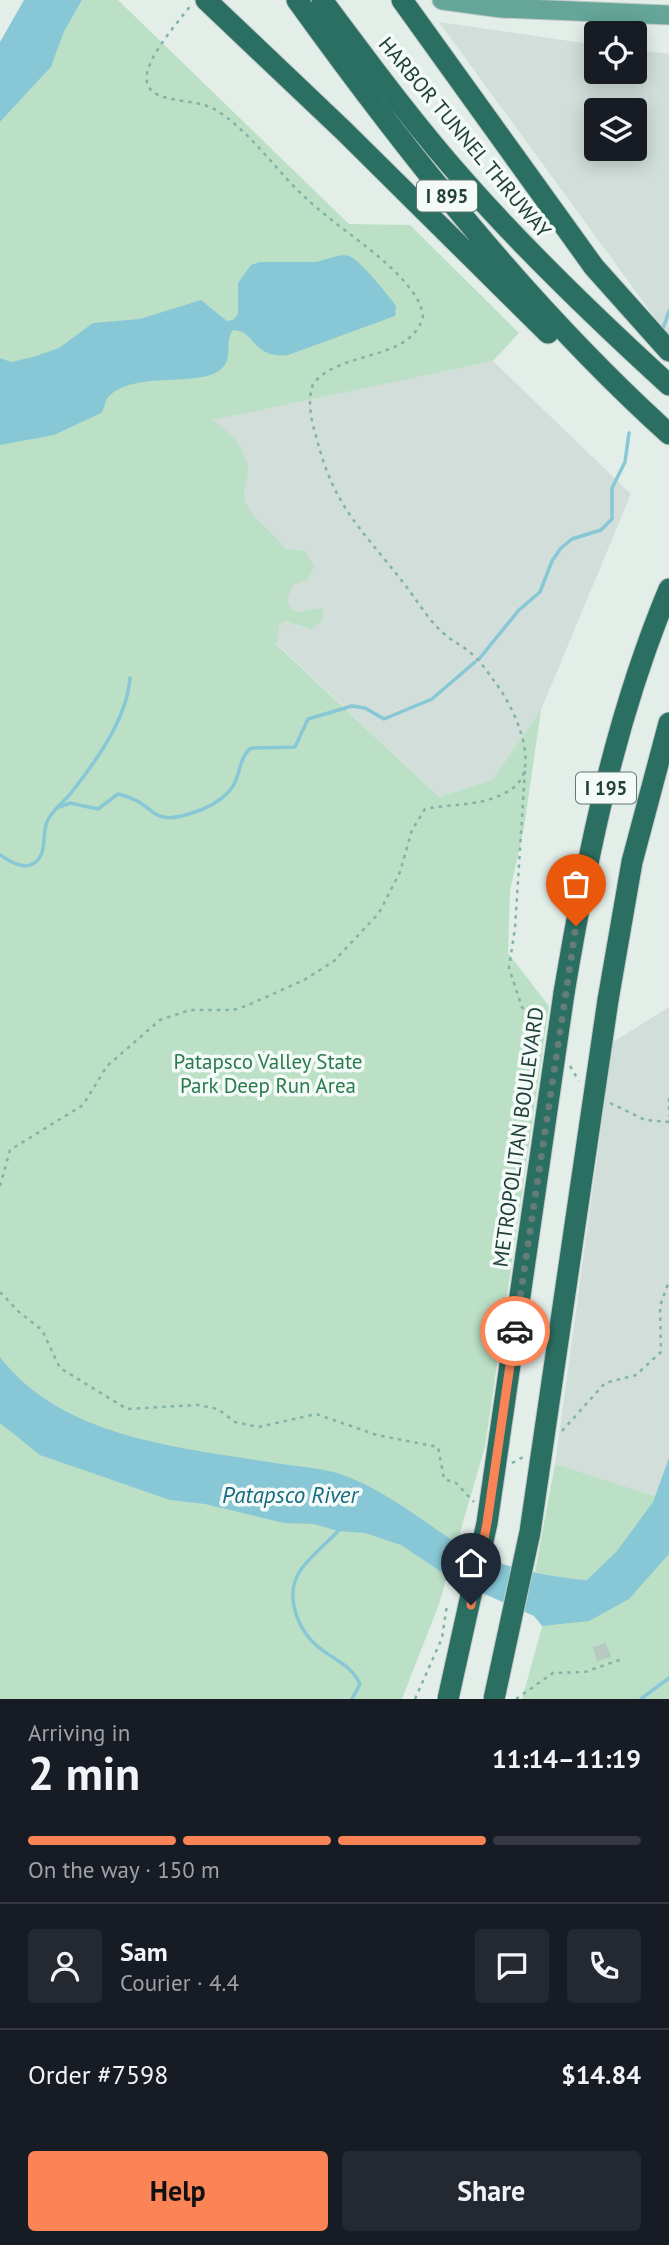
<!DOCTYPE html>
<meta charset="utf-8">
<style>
body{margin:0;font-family:"PT Sans",sans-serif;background:#242831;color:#f1f3f6;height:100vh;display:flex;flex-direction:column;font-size:26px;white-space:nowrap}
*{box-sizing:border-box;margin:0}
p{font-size:23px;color:#9ea1a6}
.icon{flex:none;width:38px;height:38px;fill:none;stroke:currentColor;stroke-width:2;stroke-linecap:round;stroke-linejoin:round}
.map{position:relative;height:1699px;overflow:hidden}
.side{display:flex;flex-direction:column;background:#171b24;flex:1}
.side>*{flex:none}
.buttons{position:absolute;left:584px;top:21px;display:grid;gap:14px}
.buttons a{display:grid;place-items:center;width:63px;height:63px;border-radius:7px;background:#171b24;box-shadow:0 4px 18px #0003;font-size:35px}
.pin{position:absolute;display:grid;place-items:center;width:60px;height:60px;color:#fff;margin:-72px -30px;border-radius:50% 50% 50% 0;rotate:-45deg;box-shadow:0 0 7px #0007}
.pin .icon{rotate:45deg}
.courier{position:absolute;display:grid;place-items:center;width:70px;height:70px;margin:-35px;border:5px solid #fa8455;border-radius:50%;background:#fff;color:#222;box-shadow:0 2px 9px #0007}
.summary em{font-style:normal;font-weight:700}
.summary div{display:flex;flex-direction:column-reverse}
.summary{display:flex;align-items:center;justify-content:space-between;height:119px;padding:0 28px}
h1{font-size:46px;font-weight:700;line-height:52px}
.bar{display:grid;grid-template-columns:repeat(4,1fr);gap:10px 7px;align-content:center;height:84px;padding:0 28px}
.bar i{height:9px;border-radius:5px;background:#363941}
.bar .selected{background:#fa8455}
.bar p{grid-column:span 4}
.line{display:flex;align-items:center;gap:18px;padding:0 28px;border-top:2px solid #363941}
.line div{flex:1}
.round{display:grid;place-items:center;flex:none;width:74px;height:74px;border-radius:7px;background:#242831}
.cta{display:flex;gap:14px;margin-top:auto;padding:14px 28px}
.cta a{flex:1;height:80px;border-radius:7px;background:#fa8455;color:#111;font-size:28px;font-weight:700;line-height:80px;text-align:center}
.cta a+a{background:#242831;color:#f1f3f6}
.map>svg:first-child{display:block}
.built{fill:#d1ded9;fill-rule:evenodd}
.green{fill:#bbe0c6}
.water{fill:#88c7d6}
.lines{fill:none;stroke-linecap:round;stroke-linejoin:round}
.stream{stroke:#88c7d6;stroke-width:3.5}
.building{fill:#b8c9c3;stroke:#b5c8c1;stroke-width:2}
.primary-casing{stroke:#c1cac8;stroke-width:21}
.highway-casing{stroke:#c1cac8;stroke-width:23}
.path{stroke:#82b3a6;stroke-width:2.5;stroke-dasharray:3.5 5;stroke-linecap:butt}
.primary{stroke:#65a698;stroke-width:19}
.highway{stroke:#2b6f63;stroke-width:21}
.highway-bridge-casing{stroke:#c1cac8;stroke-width:23;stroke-linecap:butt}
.highway-bridge{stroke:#2b6f63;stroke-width:21}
.done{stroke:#657d77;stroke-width:7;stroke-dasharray:0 12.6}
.route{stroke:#fa8455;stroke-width:9}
.labels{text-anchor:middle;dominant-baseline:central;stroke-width:7;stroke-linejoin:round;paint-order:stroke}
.shield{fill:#f4faf7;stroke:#607872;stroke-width:2}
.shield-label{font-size:19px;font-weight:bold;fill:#214039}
.street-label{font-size:21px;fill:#214039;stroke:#f4faf7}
.park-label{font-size:21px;fill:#297a4c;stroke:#f4faf7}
.water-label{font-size:23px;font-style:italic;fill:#176b80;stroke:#f4faf7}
</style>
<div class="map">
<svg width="669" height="1699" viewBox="0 0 669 1699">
<rect width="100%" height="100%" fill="#e3eee9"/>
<!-- built -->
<path class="built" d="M439 22 597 45V72H635V50L669 54V337ZM597 110H635V149H597Z
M493 361 631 494 541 710 492 780 439 797 219 589 187 424Z
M669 1007V1458L655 1496 555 1464 613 1042Z"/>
<!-- green -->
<path class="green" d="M82 0H118L349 224 410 225 519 333 493 361 212 420C228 430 249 451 248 472 247 483 241 492 246 503 254 522 274 532 285 549L305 551 314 567 307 580 293 585 287 599 291 609 298 612 321 608 324 612 323 619 312 629 285 621 279 625 276 644 439 797 492 780 541 710 524 828 510 891 508 953 549 1006 485 1447 439 1604 402 1699H0V122L51 67 64 32Z
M669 1458V1699H522L542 1627 535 1572 555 1464 655 1496Z"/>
<!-- water -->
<path class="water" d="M24 0H82L64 32 51 67 0 122V42Z
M337 256C340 255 346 255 349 256 359 259 389 296 396 306L395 316 288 355C251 359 257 331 233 330 225 339 232 356 224 366 206 390 140 369 110 395 104 400 106 407 101 413L54 435 0 445V358L11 362 33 357 59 348 93 323 140 319 201 300 227 321 233 320 238 314V283L251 265 260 262H316Z
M0 1357C61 1437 176 1447 269 1462 291 1466 316 1467 337 1473 386 1489 422 1522 465 1548 494 1566 553 1578 587 1580L617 1551 653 1502 669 1458V1554L629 1599 589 1621 542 1626 534 1616 455 1581 401 1545 365 1533 338 1531 314 1524 284 1523 205 1504 170 1500 40 1455 0 1423Z"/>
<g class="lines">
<!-- stream -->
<path class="stream" d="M662 331 669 311
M479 659 519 610 540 592 552 561 561 548 572 539 601 530 612 519V488L625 462 629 433
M59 807 70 803 98 809 118 794C161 803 145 832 203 809 215 804 226 797 233 786 241 773 239 757 251 748L295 747 308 719 352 706 365 708 384 719 432 699 475 662
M0 855C7 859 21 869 30 865 49 858 41 836 47 822 51 811 64 802 71 793 96 761 127 719 130 678
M340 1529C328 1542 313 1554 302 1568 282 1594 298 1632 321 1649 336 1661 352 1666 360 1684L352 1699
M641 1699 669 1678"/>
</g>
<!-- building -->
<path class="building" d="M605 1644 610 1656 598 1660 594 1648Z"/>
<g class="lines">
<defs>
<path id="primary" d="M442 0 501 8 669 15"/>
<path id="highway" d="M206 0 344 131 548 333
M297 0C408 154 528 306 669 434
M322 0C369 63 416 127 468 185 531 256 599 321 669 385
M402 0 594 267 669 351
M564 993C587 856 615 718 669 589
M608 1000 632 862 669 723"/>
</defs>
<!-- primary casing -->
<use href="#primary" class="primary-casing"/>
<!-- highway casing -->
<use href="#highway" class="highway-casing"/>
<!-- path -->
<path class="path" d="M525 771 515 928 509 968 522 1007 542 1031
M570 1066 579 1081
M669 1098V1116
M610 1103 645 1120 669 1122
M0 1186 10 1150 83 1105 107 1066 160 1020 190 1010H233L246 1006 304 980 334 961 379 913 400 872 412 830 425 809C454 803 487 807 513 788 543 766 512 704 495 682 487 671 478 658 467 650 458 643 449 639 441 631 426 617 415 597 402 581 359 526 334 507 316 436 311 419 307 401 313 384 341 349 407 363 423 318 422 303 414 293 404 281 375 249 338 228 307 199 276 171 252 133 216 110 195 97 152 105 147 82 142 62 179 21 191 5
M0 1292 19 1312 42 1330 60 1368 127 1409 198 1405 218 1409 235 1422 259 1427 316 1414 377 1435 438 1447 444 1479 456 1483 474 1502
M562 1431 605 1383 636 1375 661 1352 660 1306 669 1281
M512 1463 525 1456
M415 1699 442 1638 447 1605
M516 1699 553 1673 585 1672 622 1659"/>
<!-- primary -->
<use href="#primary" class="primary"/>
<!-- highway -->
<use href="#highway" class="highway"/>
<defs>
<path id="highway-bridge" d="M448 1699 487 1523 564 993
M494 1699 530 1532 608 1000"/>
</defs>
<!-- highway-bridge casing -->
<use href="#highway-bridge" class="highway-bridge-casing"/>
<!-- highway-bridge -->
<use href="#highway-bridge" class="highway-bridge"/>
</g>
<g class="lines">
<!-- done -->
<path class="done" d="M515 1331 576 926"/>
<!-- route -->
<path class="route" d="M471 1605 487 1523 515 1331"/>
</g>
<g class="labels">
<!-- shield labels -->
<g class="shield">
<rect x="417" y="180.5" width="60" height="31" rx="5"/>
<rect x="576" y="772.5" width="60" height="31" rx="5"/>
</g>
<g class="shield-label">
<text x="447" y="196">I 895</text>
<text x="606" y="788">I 195</text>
</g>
<!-- street labels -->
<g class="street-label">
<text transform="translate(465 137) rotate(50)">HARBOR TUNNEL THRUWAY</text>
<text transform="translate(518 1137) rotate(-82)">METROPOLITAN BOULEVARD</text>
</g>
<!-- park labels -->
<g class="park-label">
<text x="268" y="1061">Patapsco Valley State<tspan x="268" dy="24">Park Deep Run Area</tspan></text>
</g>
<!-- water labels -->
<g class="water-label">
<text x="290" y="1494">Patapsco River</text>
</g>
</g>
</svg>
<div class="buttons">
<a><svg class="icon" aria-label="locate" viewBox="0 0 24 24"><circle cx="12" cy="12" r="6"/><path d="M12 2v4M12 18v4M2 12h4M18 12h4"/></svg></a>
<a><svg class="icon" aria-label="layers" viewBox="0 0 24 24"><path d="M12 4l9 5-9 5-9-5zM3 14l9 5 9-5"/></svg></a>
</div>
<div class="pin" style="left:576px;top:926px;background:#ea580c"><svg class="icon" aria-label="bag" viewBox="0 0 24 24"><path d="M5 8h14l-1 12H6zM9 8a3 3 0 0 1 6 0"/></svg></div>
<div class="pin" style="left:471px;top:1605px;background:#1f2937"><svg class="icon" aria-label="home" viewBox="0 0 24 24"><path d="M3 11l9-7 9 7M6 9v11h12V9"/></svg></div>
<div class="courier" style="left:515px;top:1331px"><svg class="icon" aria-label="car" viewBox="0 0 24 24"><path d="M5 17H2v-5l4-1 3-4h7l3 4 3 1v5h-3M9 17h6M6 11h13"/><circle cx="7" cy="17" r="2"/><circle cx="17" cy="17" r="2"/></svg></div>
</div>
<section class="side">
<div class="summary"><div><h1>2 min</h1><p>Arriving in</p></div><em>11:14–11:19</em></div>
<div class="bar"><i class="selected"></i><i class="selected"></i><i class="selected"></i><i></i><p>On the way · 150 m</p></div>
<div class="line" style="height:126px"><a class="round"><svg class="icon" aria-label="person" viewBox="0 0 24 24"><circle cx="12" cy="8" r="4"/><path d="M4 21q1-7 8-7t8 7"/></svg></a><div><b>Sam</b><p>Courier · 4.4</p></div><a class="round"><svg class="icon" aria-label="chat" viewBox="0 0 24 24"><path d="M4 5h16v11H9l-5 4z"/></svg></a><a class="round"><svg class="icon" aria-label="phone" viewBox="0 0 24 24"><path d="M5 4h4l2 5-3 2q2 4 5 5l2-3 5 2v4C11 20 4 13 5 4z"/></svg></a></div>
<div class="line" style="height:91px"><div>Order #7598</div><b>$14.84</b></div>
<div class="cta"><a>Help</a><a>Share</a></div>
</section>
